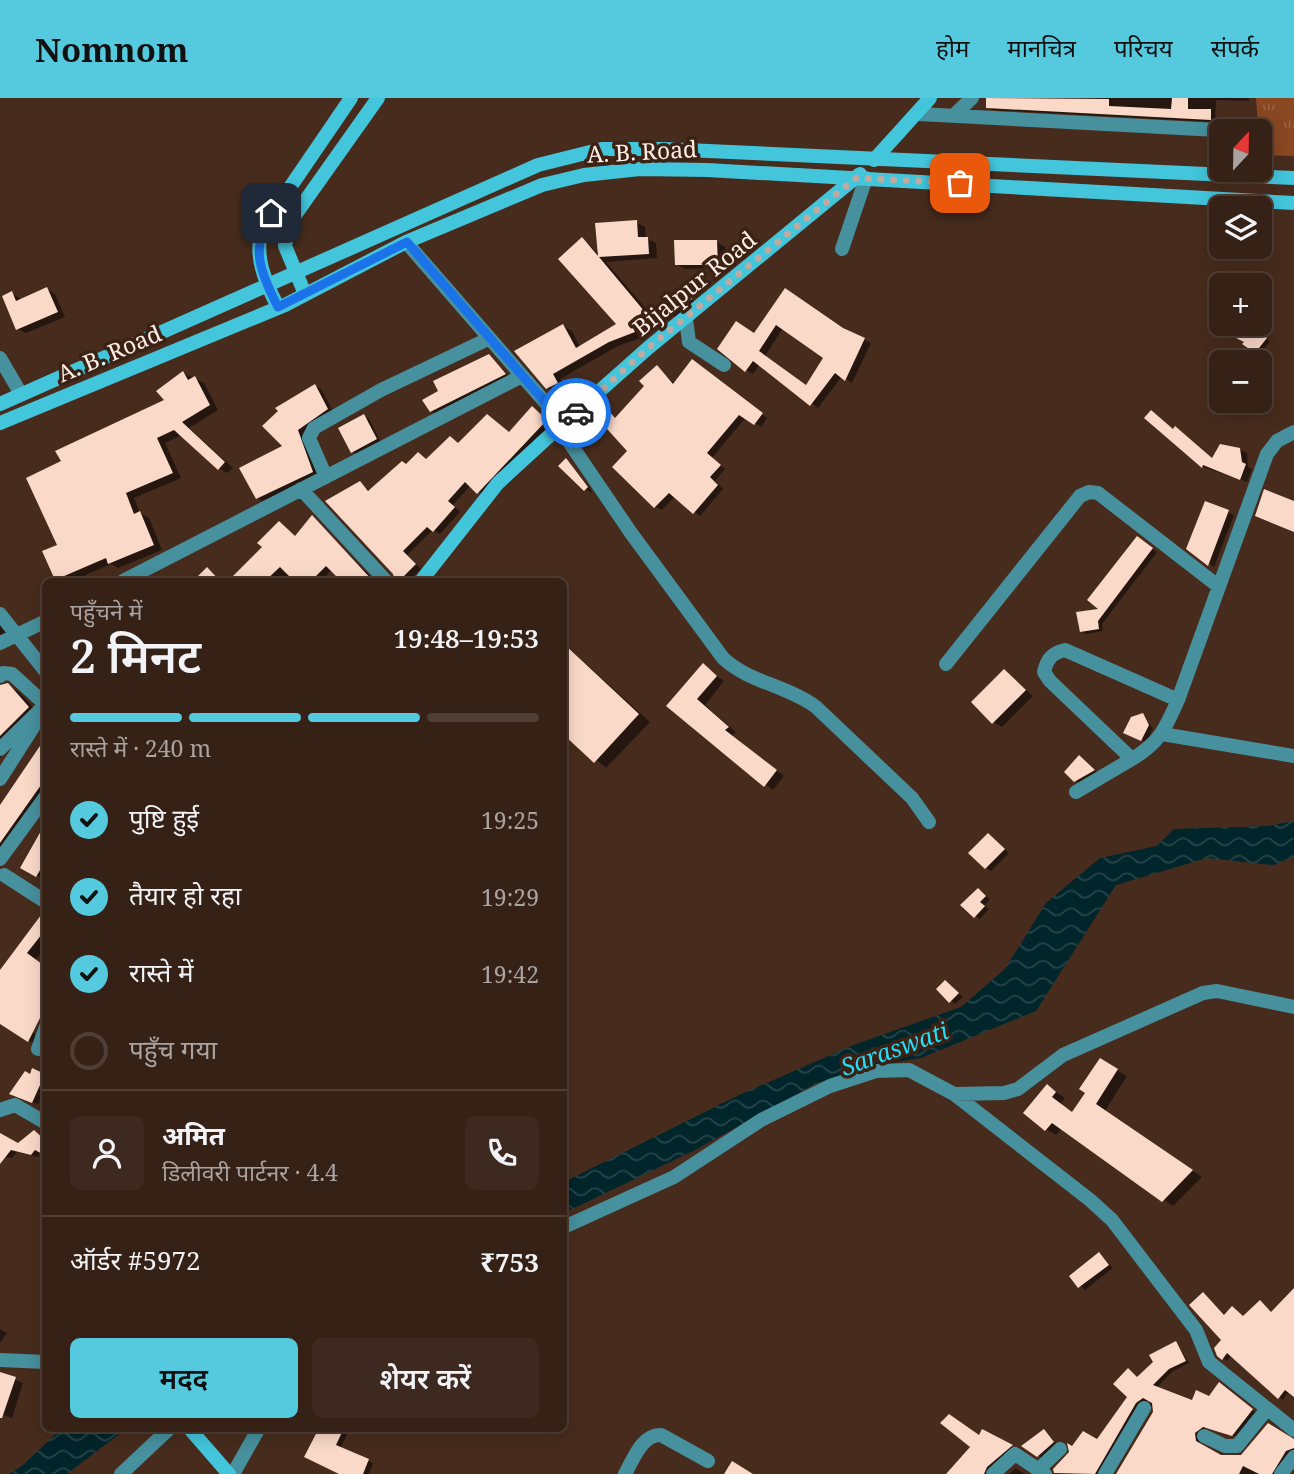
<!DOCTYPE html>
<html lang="hi">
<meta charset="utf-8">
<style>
body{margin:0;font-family:"Noto Serif","Noto Sans Devanagari",serif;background:#3d291f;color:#f1f3f6;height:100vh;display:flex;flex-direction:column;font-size:26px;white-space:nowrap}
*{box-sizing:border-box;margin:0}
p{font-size:23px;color:#aaa3a1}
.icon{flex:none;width:38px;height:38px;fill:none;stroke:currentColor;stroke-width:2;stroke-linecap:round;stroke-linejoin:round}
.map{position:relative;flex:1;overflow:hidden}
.side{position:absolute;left:42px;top:480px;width:525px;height:854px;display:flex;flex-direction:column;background:#352116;border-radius:10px;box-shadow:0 4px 18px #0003,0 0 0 2px #4f3e35}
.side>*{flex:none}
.needle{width:46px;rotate:22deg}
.fabs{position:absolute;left:1209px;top:21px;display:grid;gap:14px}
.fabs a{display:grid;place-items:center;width:63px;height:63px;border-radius:10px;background:#352116;box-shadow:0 4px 18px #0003,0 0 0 2px #4f3e35;font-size:35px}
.pin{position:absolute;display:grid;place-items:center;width:60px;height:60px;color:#fff;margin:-30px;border-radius:14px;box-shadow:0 4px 10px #0006}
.courier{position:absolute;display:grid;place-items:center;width:70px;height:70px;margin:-35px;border:5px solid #1a73e8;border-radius:50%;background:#fff;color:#222;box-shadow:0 2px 9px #0007}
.summary em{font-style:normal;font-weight:600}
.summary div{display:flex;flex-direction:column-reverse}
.summary{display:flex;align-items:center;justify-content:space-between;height:119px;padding:0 28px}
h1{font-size:46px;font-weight:600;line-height:52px}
.bar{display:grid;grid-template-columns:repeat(4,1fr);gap:10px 7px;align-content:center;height:84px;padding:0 28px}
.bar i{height:9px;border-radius:5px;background:#4f3e35}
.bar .active{background:#55cadf}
.bar p{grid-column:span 4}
.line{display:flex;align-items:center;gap:18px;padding:0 28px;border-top:2px solid #4f3e35}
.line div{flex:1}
.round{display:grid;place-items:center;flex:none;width:74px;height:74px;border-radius:10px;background:#3d291f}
ol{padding:0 28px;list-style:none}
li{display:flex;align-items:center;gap:21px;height:77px}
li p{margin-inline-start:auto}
li .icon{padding:7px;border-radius:50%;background:#55cadf;color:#111;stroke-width:4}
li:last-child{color:#aaa3a1}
li i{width:38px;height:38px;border:4px solid #4f3e35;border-radius:50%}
.action{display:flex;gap:14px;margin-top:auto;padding:14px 28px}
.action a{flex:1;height:80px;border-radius:10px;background:#55cadf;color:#111;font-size:28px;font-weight:600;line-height:80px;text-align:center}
.action a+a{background:#3d291f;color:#f1f3f6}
header{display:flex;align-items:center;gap:42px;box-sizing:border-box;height:98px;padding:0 35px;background:#55cadf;color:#111}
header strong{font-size:33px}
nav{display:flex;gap:38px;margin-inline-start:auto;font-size:24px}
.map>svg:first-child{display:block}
.park{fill:url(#park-tufts)}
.water{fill:url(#water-waves)}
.shadow{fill:#0007;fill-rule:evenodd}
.building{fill:#fad9c8;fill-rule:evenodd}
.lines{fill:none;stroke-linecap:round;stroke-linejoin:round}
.minor{stroke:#47909e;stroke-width:14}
.secondary{stroke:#43c5db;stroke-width:14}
.done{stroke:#bdaaa0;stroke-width:7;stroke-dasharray:0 12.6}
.route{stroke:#1a73e8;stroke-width:9}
.labels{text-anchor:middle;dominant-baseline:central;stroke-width:7;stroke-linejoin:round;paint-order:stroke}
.street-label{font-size:23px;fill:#fdeee6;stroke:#3c2214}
.water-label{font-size:24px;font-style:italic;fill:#22dcf8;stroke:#3c2214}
</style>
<header>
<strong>Nomnom</strong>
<nav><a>होम</a><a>मानचित्र</a><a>परिचय</a><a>संपर्क</a></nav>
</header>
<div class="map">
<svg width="1294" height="1376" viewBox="0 0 1294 1376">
<defs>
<pattern id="park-tufts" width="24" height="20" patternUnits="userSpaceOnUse" patternTransform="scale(1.75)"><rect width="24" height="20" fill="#894722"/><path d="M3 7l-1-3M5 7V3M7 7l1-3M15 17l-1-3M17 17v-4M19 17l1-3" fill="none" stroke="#9b6242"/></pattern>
<pattern id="water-waves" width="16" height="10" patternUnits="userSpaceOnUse" patternTransform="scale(1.75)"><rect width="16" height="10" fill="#00252b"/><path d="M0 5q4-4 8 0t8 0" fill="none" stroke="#26454a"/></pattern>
</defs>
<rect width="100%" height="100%" fill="#472c1d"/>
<!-- park -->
<path class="park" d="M1256 0H1294V58L1260 57Z"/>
<!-- water -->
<path class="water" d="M1294 723V759L1273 767 1207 760 1116 787 1036 913 921 960 866 969 815 986 695 1052 564 1115V1084L739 997 856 946 961 909 1005 871 1046 805 1100 760 1157 748 1174 731 1268 728Z
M62 1330H127L67 1376H9L23 1367Z"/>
<!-- shadow -->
<path class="shadow" d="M988 0H1249V3L1216 2 1215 24 993 12 988 9Z
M636 124 645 129 646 140 656 145 657 160 606 164 653 219 640 225 644 234 641 235 643 239 618 248 560 281 566 290 556 295 548 290 563 228 572 233 580 249 618 226 583 141 600 157Z
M717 144 725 149V170L685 171 676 166Z
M47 191 55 196 65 219 26 235 18 231 12 195 22 202Z
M785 193 846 233 871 245 852 285 842 278 818 310 760 266 753 276 746 272ZM783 230 826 259 807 288 765 258Z
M690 200 695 203 677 220 672 217 670 214Z
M1222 225 1231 226 1252 236 1259 235 1270 243 1260 256 1245 245 1247 243 1219 229Z
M489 258 509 278 436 316 431 313 440 294Z
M699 267 767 320 761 329 746 319 712 360 725 371 715 383 723 391 700 418 675 398 662 412 656 409 614 368 629 353 608 315 616 321 647 288 657 269 675 286Z
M183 275 204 285 218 312 189 330 233 370 227 375 219 370 182 337 165 345 181 380 134 400 140 415 149 420 162 452 118 470 111 466 72 483 57 481 63 363 167 303Z
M315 288 321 291 334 315 303 335 319 378 263 403 257 400Z
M533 310 552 326 484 398 471 387 453 407 460 414 440 436 433 432 407 457 421 471 408 483H396L360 385 370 393 407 368 427 362 451 340 459 346 488 318 510 335Z
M364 318 369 321 381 344 357 356 352 354Z
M1147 320 1182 334 1213 361 1240 351 1247 355 1248 369 1252 371 1247 384 1203 369Z
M567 362 592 393 591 395 561 368Z
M1206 405 1234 417 1214 469 1188 450Z
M313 420 375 483H344L332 471 321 483H230L264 449 280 425 296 439Z
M1142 443 1157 454 1102 526 1103 533 1086 536 1081 533 1102 512Z
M0 526 9 537 0 544Z
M564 546 650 624 606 670 564 635Z
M703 568 724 583 705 607 736 634 732 638 784 678 773 692 668 608Z
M1004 573 1033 598 1002 629 993 624Z
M7 587 19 594 39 616 4 650 0 661V589Z
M1142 617 1153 630 1147 644 1131 637Z
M46 647V702L0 765V710Z
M1084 662 1098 675 1081 686 1075 682Z
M989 737 1009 755 991 773 986 770Z
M46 739V774L42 780 22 769Z
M978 793 990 801 984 808 989 811 980 821 975 818Z
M42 818 46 819V849L35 862 46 869V918L4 895 0 902V875Z
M945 884 963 899 955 906 938 891Z
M0 911 42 941 38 948 0 924Z
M1101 963 1127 978 1105 1013 1202 1079 1173 1108 1062 1030 1056 1037 1046 1031 1047 988 1065 1000 1060 1006 1073 1015 1088 995Z
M33 973 46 979V989L38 1006 17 998Z
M0 1042 18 1047 41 1053 38 1059 17 1054 12 1060 0 1059Z
M1099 1156 1113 1170 1085 1192 1071 1178Z
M1203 1196 1226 1218 1244 1220 1260 1205 1273 1215 1294 1196V1296L1289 1293 1283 1302 1232 1257 1227 1263 1223 1260V1242Z
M0 1231 7 1235 0 1245Z
M1176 1245 1189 1265 1173 1273 1156 1290 1193 1304 1209 1300 1223 1289 1256 1315 1237 1339 1213 1330 1204 1331 1198 1341 1203 1350 1221 1359H1241L1294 1343V1353L1277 1376H1118L1154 1315 1149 1302 1140 1307 1100 1376H1055V1372L1103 1347 1138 1281Z
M0 1276 23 1285 12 1320 0 1316Z
M315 1330H350L340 1351 373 1365 369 1376H341L319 1332Z
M373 1330H387L384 1335Z
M983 1334 1015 1350 989 1376H949Z
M1047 1335 1056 1346 1042 1360 1024 1348Z
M1016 1370 1020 1373 1025 1376H1009Z"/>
<!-- building -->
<path class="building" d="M986 0 1109 1V8L1171 11 1172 0H1188V11H1211V22L986 10Z
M637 122 638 139H648L649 156 599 159 645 214 633 220 637 229 633 230 635 234 609 244 553 276 558 285 546 291 514 253 563 226 576 250 616 226 558 161 582 139 598 158 595 125Z
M674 142H717L718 167H675Z
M47 189 58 214 16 232 2 198 12 193 16 203Z
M785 190 843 230 865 240 845 283 835 275 810 308 753 263 745 274 717 251 736 223 754 235ZM776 227 823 260 806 287 759 253Z
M690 198 692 201 671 218 668 213Z
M1208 226H1235L1251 234 1254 230 1267 240 1255 255 1242 246 1244 244Z
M489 256 506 276 430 314 422 302 438 293 433 283Z
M692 261 763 315 754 327 739 317 707 355 721 367 710 379 718 387 693 416 669 395 654 410 612 369 627 353 598 321 608 312 615 320 644 288 639 283 657 267 673 286Z
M183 273 188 282 195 278 210 307 182 324 225 364 218 372 174 332 157 340 173 375 126 395 134 416 140 413 154 447 108 466 106 460 55 482 42 453 57 447 26 380 61 363 55 353 164 302 156 293Z
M315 286 328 311 298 332 313 374 256 401 239 370 282 348 262 328 278 313 275 310Z
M532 308 547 322 477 396 465 384 448 403 455 409 433 434 427 429 403 453 416 466 399 483H395L393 476 325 403 360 383 368 393 402 363 406 366 418 354 426 361 450 338 458 345 487 316 509 334Z
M1151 312 1173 331 1175 328 1212 360 1220 346 1240 350 1242 364 1246 366 1240 382 1203 367 1202 370 1144 320Z
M364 316 377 341 351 355 338 330Z
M566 360 588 389 584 393 558 368Z
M1264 391 1294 403V434L1255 418Z
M1205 403 1229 412 1208 468 1186 451Z
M312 417 373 483H341L326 468 311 483H294L280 469 265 483H228L262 449 257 445 279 423 295 438Z
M1137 438 1153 450 1098 523 1099 531 1080 534 1076 514 1098 511 1087 502Z
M207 469 220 483H193Z
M564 546 639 616 594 665 564 637Z
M703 565 717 578 697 601 729 629 725 632 777 672 764 689 666 608Z
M1004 571 1026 592 992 626 971 604Z
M8 585 29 609 0 638V587Z
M1143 615 1149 627 1141 643 1123 635 1131 619Z
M46 639V680L0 745V707Z
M1079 657 1095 672 1074 684 1064 674Z
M46 724V762L36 779 20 770Z
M988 735 1005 751 985 771 968 755Z
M978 790 986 798 980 804 985 808 974 820 960 807Z
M44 813 46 831 27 855 46 869V908L28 944 0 926V872Z
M945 882 959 895 949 905 936 891Z
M1100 960 1118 971 1096 1006 1193 1072 1162 1104 1052 1025 1045 1033 1023 1015 1047 986 1056 994 1052 999 1072 1014 1085 995 1079 991Z
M32 970 45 976 32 1005 9 996 25 973 30 976Z
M34 1032 46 1043V1058L35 1052 31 1057 11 1052 0 1066V1035L18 1045Z
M1099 1154 1109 1167 1078 1190 1069 1178Z
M1294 1190V1299L1285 1292 1278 1301 1227 1255 1222 1262 1217 1258 1214 1250 1221 1242 1189 1207 1203 1194 1224 1217 1232 1208 1243 1218 1260 1202 1271 1214Z
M1176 1243 1186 1263 1169 1271 1153 1287 1192 1302 1196 1292 1209 1298 1219 1284 1253 1311 1232 1338 1203 1329 1195 1335 1196 1343 1221 1357H1241L1268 1325 1294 1341V1350L1286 1353 1272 1376H1259L1243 1368 1239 1376H1116L1153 1314 1152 1305 1143 1300 1136 1305 1095 1376 1054 1375 1053 1371 1069 1354 1067 1345 1072 1348 1083 1333 1097 1341 1127 1299 1113 1286 1128 1270 1137 1279 1153 1264 1149 1257Z
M0 1274 16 1279 2 1320H0Z
M949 1316 979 1337 982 1331 1013 1347 987 1369 984 1376H946L970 1349 940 1325Z
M319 1330H344L336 1347 369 1361 363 1376H339L304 1359Z
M1044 1331 1054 1344 1037 1359 1021 1348Z
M732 1363 753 1376H724Z"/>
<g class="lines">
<!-- minor -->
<path class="minor" d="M919 16 1218 32
M953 18 972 0
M406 144 564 326
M842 151 866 80
M686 221 689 244 724 267
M0 260 21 296
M559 329 631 435 723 560C748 584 788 588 816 609L912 700 929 724
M326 379 309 340 314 330 381 292 488 241
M301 391 386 483
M123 483 520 279
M0 516 46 574
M0 545 46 523
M946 566 1080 398 1089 394 1098 395 1218 488
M0 578 3 575 12 576 46 607
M1178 602 1267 356 1277 343 1294 334
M1162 636 1294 658
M0 651 41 611
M0 681 46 609
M1076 694 1132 661 1050 583 1044 574C1047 561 1052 555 1065 552L1178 602C1165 631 1160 644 1132 661
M0 761 46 698
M4 777 46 804
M38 951 46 929
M954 996 1004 995 1018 991 1063 957 1203 895 1217 893 1294 909
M0 1012 15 1007 46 1025
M564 1129 674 1079 761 1022 830 988 876 973 909 972 954 996 1090 1102 1112 1122 1196 1232 1209 1264 1294 1332
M0 1262 46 1264
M1204 1338 1225 1348H1237L1267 1311
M1039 1371 1060 1351
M121 1376 170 1330
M233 1376 259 1330
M625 1376C633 1362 642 1336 661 1337L708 1363
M993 1376 1015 1356 1045 1376
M1105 1376 1144 1310
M1281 1376 1294 1359"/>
<!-- secondary -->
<path class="secondary" d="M874 62 930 0
M305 196 285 148 288 127 378 0
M278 209C265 184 253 156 263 129L351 0
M0 306 538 67 602 51H664L1294 80
M0 325 285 207 406 144 542 87 584 77 640 71 707 72 1294 105
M421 483 498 385 559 329 648 250 860 76
M189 1330 229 1376"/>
</g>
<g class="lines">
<!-- done -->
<path class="done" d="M576 315 648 250 856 80 960 85"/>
<!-- route -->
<path class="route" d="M271 115C250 150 260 174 278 209L407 144 564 326 576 315"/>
</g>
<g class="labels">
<!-- street labels -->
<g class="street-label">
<text transform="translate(642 53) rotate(-3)">A. B. Road</text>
<text transform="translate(694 185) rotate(-39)">Bijalpur Road</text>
<text transform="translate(109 255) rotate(-23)">A. B. Road</text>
</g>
<!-- water labels -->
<g class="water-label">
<text transform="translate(894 950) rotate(-20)">Saraswati</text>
</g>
</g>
</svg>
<div class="fabs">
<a><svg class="needle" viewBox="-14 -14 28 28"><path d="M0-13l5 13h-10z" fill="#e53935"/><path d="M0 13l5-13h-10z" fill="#aaa3a1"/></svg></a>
<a><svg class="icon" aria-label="layers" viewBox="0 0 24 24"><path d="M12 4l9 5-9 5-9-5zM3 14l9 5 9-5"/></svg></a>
<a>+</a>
<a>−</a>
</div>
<div class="pin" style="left:960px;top:85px;background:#ea580c"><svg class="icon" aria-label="bag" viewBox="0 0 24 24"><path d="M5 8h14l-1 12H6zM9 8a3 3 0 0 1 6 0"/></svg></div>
<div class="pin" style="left:271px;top:115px;background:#1f2937"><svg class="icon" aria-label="home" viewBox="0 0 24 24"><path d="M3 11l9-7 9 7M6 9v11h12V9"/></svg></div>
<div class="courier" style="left:576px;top:315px"><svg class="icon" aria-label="car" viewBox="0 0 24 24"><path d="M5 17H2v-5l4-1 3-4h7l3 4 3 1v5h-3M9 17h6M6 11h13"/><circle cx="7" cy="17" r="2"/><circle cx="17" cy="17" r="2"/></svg></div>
<section class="side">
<div class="summary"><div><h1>2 मिनट</h1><p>पहुँचने में</p></div><em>19:48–19:53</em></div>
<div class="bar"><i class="active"></i><i class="active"></i><i class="active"></i><i></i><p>रास्ते में · 240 m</p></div>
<ol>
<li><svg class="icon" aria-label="check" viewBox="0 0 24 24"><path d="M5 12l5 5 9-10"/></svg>पुष्टि हुई<p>19:25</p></li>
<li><svg class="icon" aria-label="check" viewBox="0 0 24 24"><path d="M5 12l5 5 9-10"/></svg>तैयार हो रहा<p>19:29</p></li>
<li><svg class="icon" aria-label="check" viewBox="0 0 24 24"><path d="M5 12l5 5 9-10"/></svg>रास्ते में<p>19:42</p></li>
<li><i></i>पहुँच गया</li>
</ol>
<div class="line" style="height:126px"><a class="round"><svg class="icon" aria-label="person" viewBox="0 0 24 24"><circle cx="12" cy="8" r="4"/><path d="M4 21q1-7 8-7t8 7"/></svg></a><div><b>अमित</b><p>डिलीवरी पार्टनर · 4.4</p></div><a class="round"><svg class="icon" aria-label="phone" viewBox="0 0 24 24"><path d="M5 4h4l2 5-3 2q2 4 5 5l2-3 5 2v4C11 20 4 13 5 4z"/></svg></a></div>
<div class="line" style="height:91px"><div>ऑर्डर #5972</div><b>₹753</b></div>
<div class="action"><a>मदद</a><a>शेयर करें</a></div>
</section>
</div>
